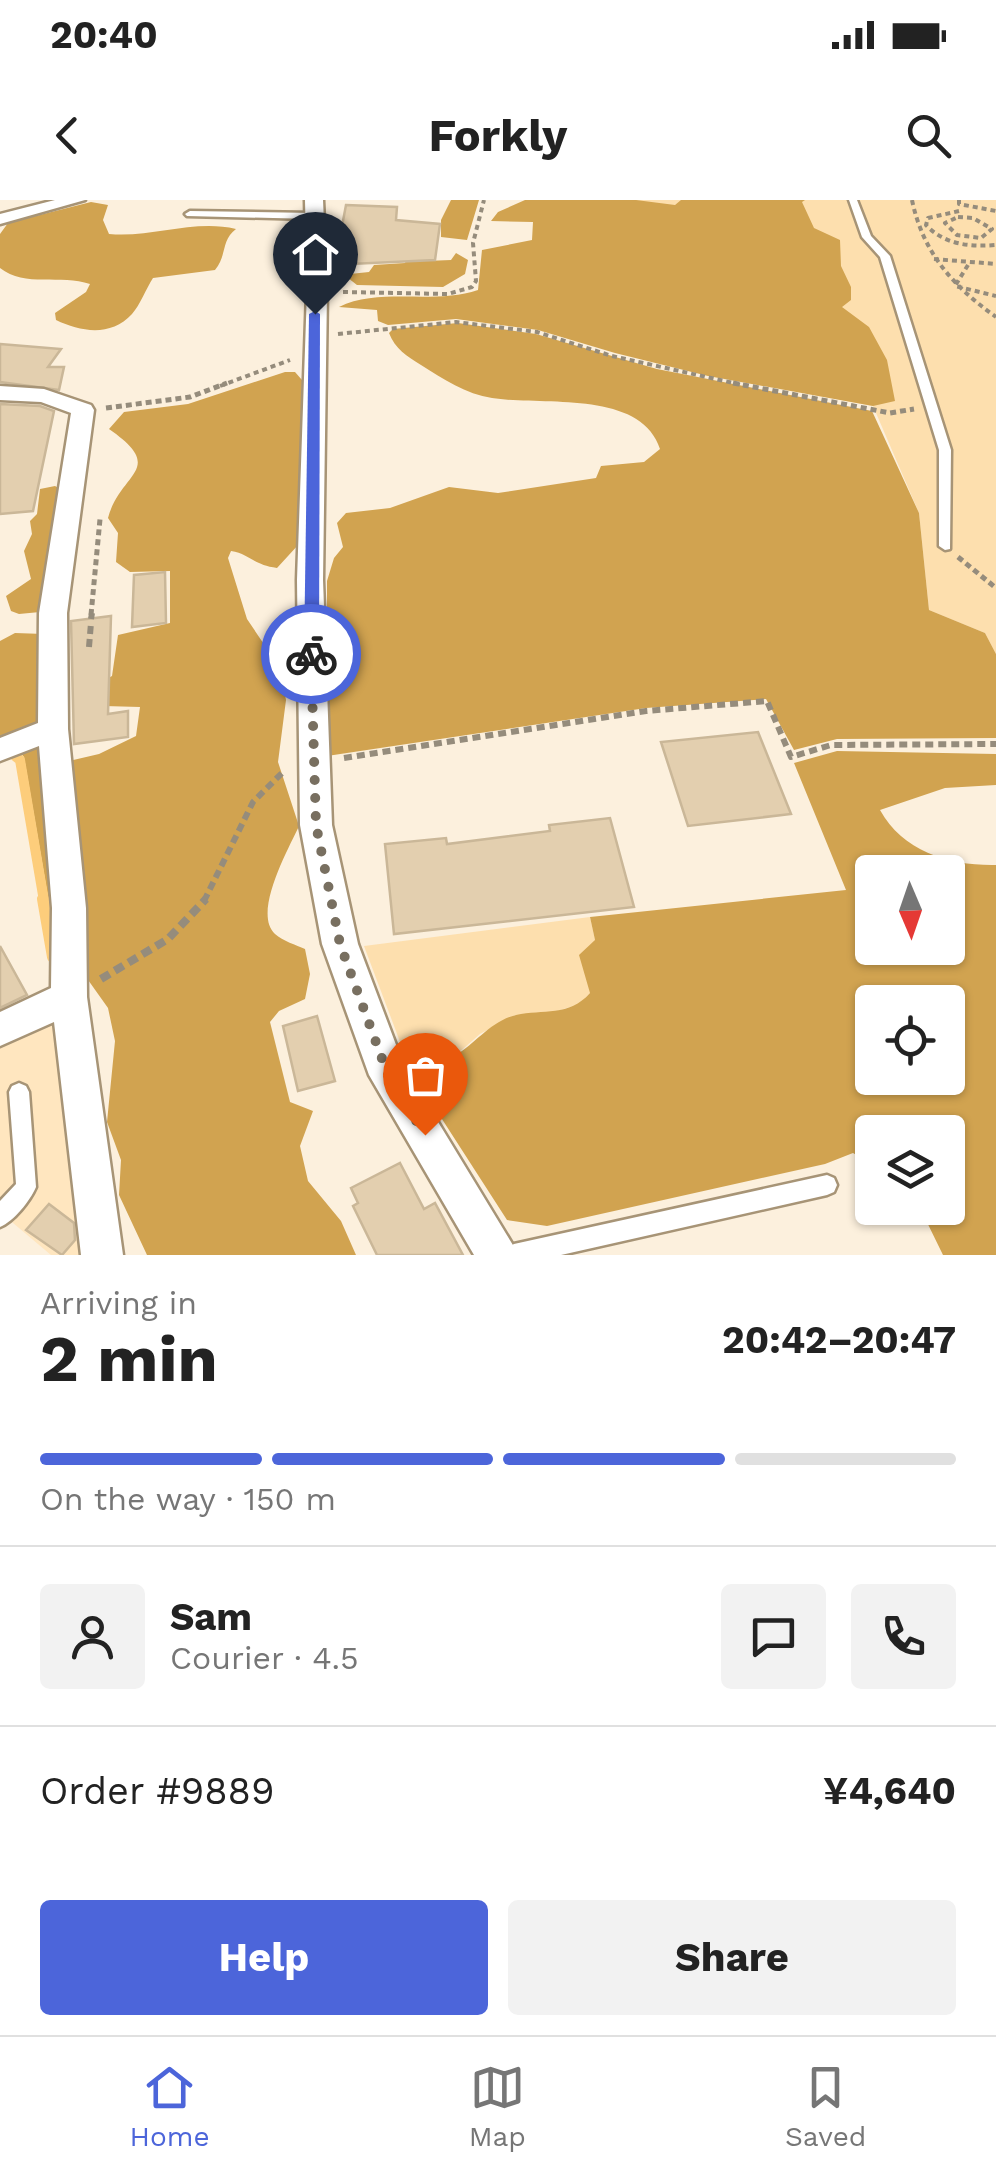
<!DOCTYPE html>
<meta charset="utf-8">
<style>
body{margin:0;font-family:"Work Sans",sans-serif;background:#f2f2f2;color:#222;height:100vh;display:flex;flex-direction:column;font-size:38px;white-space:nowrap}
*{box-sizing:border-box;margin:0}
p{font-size:32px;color:#767676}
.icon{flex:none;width:55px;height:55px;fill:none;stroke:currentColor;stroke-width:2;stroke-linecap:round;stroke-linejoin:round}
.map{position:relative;height:1055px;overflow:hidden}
.drawer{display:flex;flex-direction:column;background:#fff;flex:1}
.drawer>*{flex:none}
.needle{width:65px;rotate:178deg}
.controls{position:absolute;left:855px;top:655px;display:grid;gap:20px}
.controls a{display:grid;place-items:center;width:110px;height:110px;border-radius:10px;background:#fff;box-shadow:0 2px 8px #0004;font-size:50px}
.pin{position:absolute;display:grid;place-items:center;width:85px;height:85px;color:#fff;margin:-102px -42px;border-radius:50% 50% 50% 0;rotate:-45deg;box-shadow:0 0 10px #0007}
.pin .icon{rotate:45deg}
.courier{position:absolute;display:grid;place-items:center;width:100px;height:100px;margin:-50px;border:8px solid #4c65da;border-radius:50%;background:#fff;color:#222;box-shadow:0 2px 12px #0007}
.headline em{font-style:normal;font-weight:700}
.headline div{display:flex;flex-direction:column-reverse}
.headline{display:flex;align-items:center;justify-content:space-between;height:170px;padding:0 40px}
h1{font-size:65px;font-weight:700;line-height:75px}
.bar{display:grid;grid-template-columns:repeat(4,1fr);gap:15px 10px;align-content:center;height:120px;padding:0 40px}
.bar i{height:12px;border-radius:8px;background:#e0e0e0}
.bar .on{background:#4c65da}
.bar p{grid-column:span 4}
.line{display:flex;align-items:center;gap:25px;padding:0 40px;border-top:2px solid #e0e0e0}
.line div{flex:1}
.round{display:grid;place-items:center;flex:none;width:105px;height:105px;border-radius:10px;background:#f2f2f2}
.primary-button{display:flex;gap:20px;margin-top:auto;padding:20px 40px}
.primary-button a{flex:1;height:115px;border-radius:10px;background:#4c65da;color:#fff;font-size:40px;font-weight:700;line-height:115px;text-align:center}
.primary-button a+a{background:#f2f2f2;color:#222}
.status{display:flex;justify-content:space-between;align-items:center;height:70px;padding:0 50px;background:#fff;direction:ltr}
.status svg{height:28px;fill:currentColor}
header{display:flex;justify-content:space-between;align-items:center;height:130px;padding:0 40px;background:#fff;font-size:45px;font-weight:700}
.tabs{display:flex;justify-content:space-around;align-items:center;height:140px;border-top:2px solid #e0e0e0;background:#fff;font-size:28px;color:#767676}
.tabs a{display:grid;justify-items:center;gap:5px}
.tabs .on{color:#4c65da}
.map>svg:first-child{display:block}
.built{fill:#ffe6bf}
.green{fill:#fddfae}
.forest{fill:#d1a350;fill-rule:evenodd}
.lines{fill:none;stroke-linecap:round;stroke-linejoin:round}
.stream-far1{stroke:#fdcd7b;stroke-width:10}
.stream{stroke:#fdcd7b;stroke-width:12}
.building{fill:#e3cfaf;stroke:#cab798;stroke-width:2.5}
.lane-casing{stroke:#a79476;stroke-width:5}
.street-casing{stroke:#a79476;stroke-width:5}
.path-far3{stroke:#958c7c;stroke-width:4;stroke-dasharray:5 4;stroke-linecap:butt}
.path-far2{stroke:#958c7c;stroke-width:5;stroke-dasharray:6 4;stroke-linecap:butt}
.path-far1{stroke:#958c7c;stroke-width:6;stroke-dasharray:8 5;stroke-linecap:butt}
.path{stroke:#958c7c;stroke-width:8;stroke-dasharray:10 6;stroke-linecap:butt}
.lane{fill:#fff;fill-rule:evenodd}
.street{fill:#fff;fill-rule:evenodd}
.route{fill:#4c65da}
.done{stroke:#786f60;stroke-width:10;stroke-dasharray:0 18}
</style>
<div class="status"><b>20:40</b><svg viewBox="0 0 49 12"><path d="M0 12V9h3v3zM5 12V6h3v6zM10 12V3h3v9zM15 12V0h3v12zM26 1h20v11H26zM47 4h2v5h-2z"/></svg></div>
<header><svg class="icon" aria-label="back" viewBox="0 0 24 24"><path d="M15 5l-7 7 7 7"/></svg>Forkly<svg class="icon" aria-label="search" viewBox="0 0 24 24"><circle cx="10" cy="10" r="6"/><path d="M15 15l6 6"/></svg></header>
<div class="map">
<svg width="996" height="1055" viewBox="0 0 996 1055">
<rect width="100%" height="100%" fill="#fcf0dd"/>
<!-- built -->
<path class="built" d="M61 808 92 1055H51L0 1012V838Z"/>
<!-- green -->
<path class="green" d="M612 0H996V454L985 433 929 410 919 313 873 206 810 194Z
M590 717 595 740 590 793 580 804 544 815H515L480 834 455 856 411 871 364 746Z"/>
<!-- forest -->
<path class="forest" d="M451 0H479L467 40 441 37V20Z
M525 0H636L675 5 681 0H805L802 2 814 28 840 40 841 66 851 87V100L842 107 869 127 887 160 895 201 873 206 708 176 615 153 538 130 456 119 388 125 378 121 377 110 339 107C379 87 435 105 478 90L482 50 532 40 533 22 491 21 498 12Z
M91 2 108 5 103 20 109 34C152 38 194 19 236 29 221 40 227 56 215 70L153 78C146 89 140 105 132 114 111 137 81 132 56 120L55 113 86 92 90 84C61 74 25 88 0 68V34L8 23Z
M409 53H423L426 61 451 60 456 53 468 60 465 74 443 87 357 85 348 78 350 74 369 72 374 65 405 63Z
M458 123 536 134 657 169 872 211 919 313 929 410 985 433 996 454V538L837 539 794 550 766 499 646 508 327 556V381L334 358 343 347 337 323 346 313 390 308 449 287 498 293 596 278 601 266 644 262 660 249C641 189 541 206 492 198 466 194 443 179 421 165 407 156 395 149 389 133L393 129Z
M285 172H295L302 180 299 344 277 368C253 365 250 354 231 351L228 358 247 419 280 468 286 500 278 562 299 626C289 648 252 713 275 734 283 741 296 745 305 749L310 774 305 799 279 811 270 822 290 902 313 911 300 946 308 981 341 1021 356 1055H147L119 995 121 960 107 922 115 841 108 808 81 770 69 561 99 554 136 536 140 507 104 506 103 481 112 476 118 435 170 423V371L130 372 116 362 118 333 108 318C120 272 168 270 109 229L124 212 188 204Z
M55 286 62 290 40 412 19 414 11 411 6 396 31 379 24 351 32 334 30 321 37 314 40 289Z
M15 433 44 434 38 525 0 544V441Z
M42 539 58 755 24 557 18 550Z
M837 551 996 554V585L945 588 880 610C903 652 951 666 996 665V1055H943L920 1008H948V932H872V964L853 953 825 964 547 1026 507 1020 411 871C425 864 443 863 456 855 476 843 491 821 516 815 543 809 569 817 590 793L579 755 595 740 590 717 846 690 794 563ZM872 672H948V748H872ZM872 802H948V878H872Z"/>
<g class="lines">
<!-- stream-far1 -->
<path class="stream-far1" d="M15 556 20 560 44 701"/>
<!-- stream -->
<path class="stream" d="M43 699 53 757"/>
</g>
<!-- building -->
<path class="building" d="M346 5 397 7 396 20 440 24 435 60 351 64 352 42H339Z
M0 144 61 149 48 167H64L59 190 0 182Z
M0 204 40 206 54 211 33 311 0 314Z
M165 372 166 423 132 427 134 375Z
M111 416 108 514 128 511V537L74 544 71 421Z
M758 532 791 614 688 626 661 542Z
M610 618 634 707 394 734 385 644 446 638 447 644 550 631 549 625Z
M0 746 27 795 0 808Z
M317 816 335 881 298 891 283 826Z
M400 963 424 1009 435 1003 463 1055H377L353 1006 358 1003 351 988Z
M49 1004 74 1023 75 1040 62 1055 26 1030Z"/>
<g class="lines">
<defs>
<path id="lane" d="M849 0H857L871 36 890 56 951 250 950 349 945 350 939 346V250L880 57 862 37Z
M190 11 313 13 318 16 313 19 187 16 185 14Z
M19 883 26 886 29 892 36 987C30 1001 14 1021 0 1027V1001L16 984 9 892 12 886Z
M827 975 834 978 837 985 834 992 827 995 561 1055H503L507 1048 514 1044Z"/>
<path id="street" d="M55 0H85L0 24V14Z
M305 0H323L327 91 323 380 332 625 358 744 404 866 519 1055H474L369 875 322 744 300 625 297 380 307 91Z
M0 186 44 189 91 205 94 210 67 413 68 529 86 708 87 797 123 1055H81L54 822 0 846V812L51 788 52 708 39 546 0 561V538L38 523 39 413 71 213 41 202 0 200Z"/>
</defs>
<!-- lane casing -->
<use href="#lane" class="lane-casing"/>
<!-- street casing -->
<use href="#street" class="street-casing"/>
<!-- path-far3 -->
<path class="path-far3" d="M912 0C923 53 953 86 996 117
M959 0V4L996 11
M959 11 928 18 926 25C945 45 970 47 996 45
M958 17 973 18 992 29 981 38 957 35 945 23Z
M934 59 996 64
M968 65 955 86 996 96
M343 92 448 94 472 87 476 81 473 43 484 0
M338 134 456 122 537 132 612 156 747 186
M220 186 290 160"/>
<!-- path-far2 -->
<path class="path-far2" d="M733 183 890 213 914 209
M106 208 190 197 227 183
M958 357 996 388
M91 415 100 319"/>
<!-- path-far1 -->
<path class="path-far1" d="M91 419 92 413
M89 447 91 423
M344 558 646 511 767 501 791 557 831 545 996 544
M204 701 253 602 285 570"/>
<!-- path -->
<path class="path" d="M101 779 168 739 206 699"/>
<!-- lane -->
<use href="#lane" class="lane"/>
<!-- street -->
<use href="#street" class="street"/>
</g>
<!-- route -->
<path class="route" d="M315 111 320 114 319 454 311 460 304 454 309 114Z"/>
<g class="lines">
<!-- done -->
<path class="done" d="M311 454 316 625 340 744 388 875 425 935"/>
</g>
</svg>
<div class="controls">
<a><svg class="needle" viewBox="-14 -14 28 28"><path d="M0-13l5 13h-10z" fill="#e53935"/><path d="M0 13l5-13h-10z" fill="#767676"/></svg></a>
<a><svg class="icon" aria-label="locate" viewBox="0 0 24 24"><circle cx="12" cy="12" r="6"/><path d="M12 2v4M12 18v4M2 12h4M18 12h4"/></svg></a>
<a><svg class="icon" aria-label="layers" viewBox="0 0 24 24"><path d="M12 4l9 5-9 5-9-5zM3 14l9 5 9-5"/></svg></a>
</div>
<div class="pin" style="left:425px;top:935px;background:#ea580c"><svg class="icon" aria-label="bag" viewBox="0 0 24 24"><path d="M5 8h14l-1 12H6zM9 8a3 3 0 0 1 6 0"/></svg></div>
<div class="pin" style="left:315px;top:114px;background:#1f2937"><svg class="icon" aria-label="home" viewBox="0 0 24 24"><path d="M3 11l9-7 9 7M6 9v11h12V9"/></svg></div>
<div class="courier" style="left:311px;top:454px"><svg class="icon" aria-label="bike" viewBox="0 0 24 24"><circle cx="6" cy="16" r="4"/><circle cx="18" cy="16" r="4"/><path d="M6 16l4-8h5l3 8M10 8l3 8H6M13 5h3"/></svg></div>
</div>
<section class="drawer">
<div class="headline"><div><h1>2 min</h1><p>Arriving in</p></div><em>20:42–20:47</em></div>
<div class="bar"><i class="on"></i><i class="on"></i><i class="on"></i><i></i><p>On the way · 150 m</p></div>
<div class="line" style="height:180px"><a class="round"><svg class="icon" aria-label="person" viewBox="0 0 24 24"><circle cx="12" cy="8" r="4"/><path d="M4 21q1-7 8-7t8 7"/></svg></a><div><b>Sam</b><p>Courier · 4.5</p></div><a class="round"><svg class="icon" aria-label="chat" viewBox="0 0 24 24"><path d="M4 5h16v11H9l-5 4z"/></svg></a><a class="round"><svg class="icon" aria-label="phone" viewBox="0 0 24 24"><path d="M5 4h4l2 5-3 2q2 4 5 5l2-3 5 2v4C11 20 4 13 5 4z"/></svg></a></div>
<div class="line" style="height:130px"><div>Order #9889</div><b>¥4,640</b></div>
<div class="primary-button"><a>Help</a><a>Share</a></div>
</section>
<nav class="tabs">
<a class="on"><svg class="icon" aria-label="home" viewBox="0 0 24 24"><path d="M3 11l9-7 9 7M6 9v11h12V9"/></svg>Home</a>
<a><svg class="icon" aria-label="map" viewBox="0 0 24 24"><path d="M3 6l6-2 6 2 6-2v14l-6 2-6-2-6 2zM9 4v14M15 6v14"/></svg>Map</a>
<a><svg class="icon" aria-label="saved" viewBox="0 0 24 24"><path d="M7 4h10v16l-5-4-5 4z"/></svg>Saved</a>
</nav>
